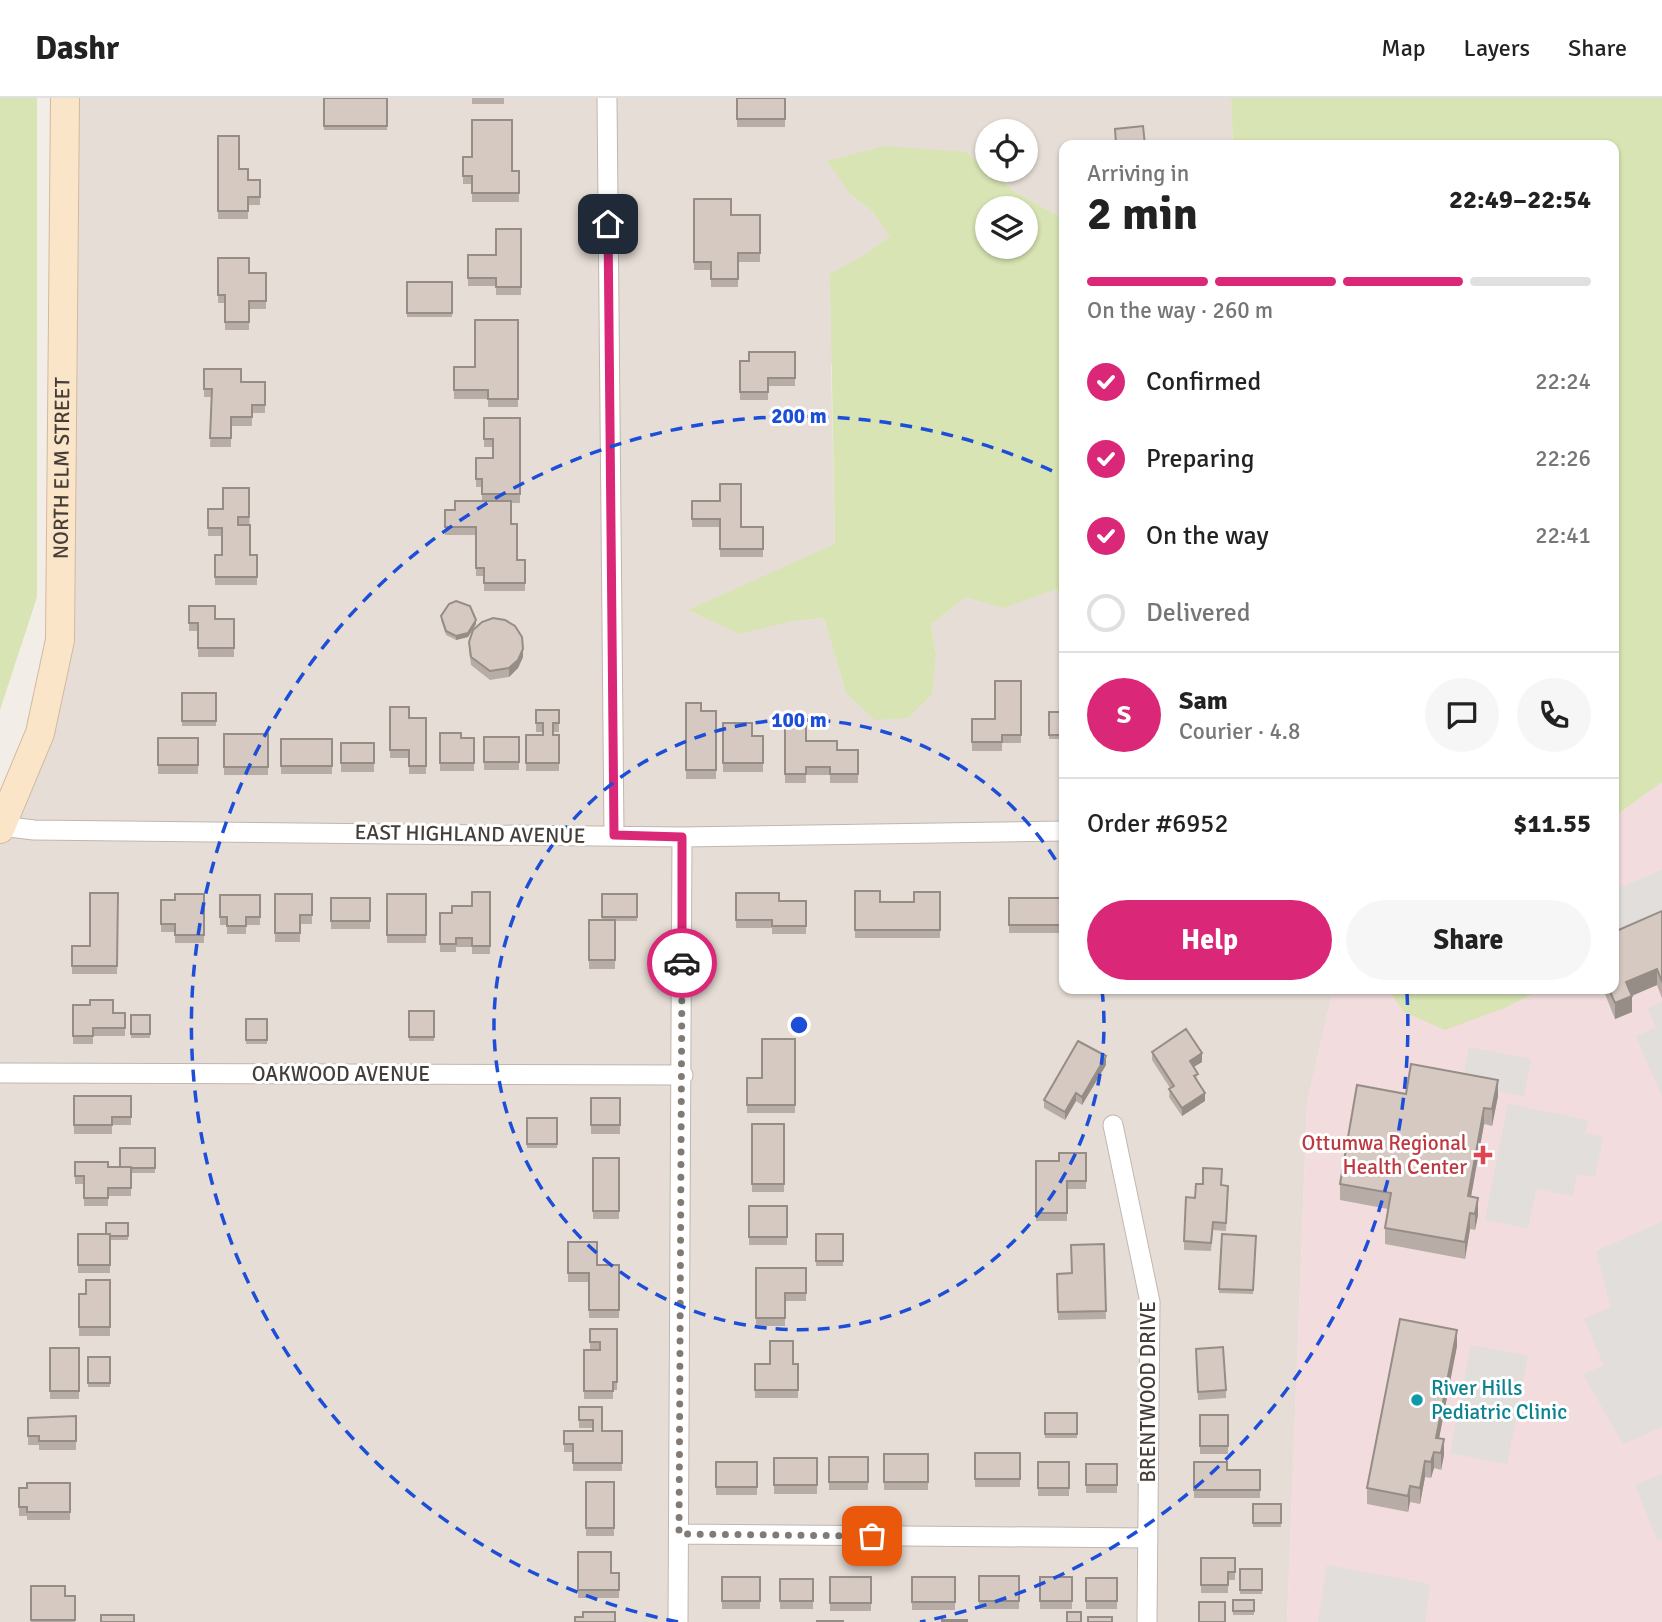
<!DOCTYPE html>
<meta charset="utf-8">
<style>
body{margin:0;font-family:Signika,sans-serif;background:#f6f6f6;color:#222;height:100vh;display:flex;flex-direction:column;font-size:26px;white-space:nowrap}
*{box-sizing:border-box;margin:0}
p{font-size:23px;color:#767676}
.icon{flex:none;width:38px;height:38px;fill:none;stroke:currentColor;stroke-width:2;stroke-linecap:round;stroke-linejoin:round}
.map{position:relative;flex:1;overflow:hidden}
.panel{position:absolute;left:1059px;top:42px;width:560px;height:854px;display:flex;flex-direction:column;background:#fff;border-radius:14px;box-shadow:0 2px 5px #0004}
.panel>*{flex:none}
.buttons{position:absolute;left:975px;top:21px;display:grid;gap:14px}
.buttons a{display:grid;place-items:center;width:63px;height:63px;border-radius:50%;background:#fff;box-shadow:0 2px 5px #0004;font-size:35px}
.pin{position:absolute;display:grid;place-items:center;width:60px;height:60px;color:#fff;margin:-30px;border-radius:14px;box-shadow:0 4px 10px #0006}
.courier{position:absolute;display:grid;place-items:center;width:70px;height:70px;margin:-35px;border:5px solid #db2777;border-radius:50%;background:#fff;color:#222;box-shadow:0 2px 9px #0007}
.head em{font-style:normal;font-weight:700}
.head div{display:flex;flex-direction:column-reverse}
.head{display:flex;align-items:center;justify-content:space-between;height:119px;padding:0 28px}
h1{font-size:46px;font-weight:700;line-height:52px}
.bar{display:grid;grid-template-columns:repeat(4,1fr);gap:10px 7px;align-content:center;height:84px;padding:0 28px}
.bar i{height:9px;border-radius:5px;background:#e0e0e0}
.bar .on{background:#db2777}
.bar p{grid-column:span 4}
.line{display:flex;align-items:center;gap:18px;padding:0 28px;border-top:2px solid #e0e0e0}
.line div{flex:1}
.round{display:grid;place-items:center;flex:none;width:74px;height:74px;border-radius:37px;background:#f6f6f6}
ol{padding:0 28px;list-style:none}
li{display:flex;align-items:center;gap:21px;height:77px}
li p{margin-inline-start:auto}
li .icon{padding:7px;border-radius:50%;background:#db2777;color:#fff;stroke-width:4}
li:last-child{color:#767676}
li i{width:38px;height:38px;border:4px solid #e0e0e0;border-radius:50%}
.action{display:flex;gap:14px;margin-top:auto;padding:14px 28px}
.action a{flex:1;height:80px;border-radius:42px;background:#db2777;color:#fff;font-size:28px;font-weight:700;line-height:80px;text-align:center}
.action a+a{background:#f6f6f6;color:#222}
header{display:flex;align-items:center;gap:42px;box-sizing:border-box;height:98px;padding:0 35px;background:#fff;border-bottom:2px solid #e0e0e0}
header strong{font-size:33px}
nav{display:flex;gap:38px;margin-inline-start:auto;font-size:24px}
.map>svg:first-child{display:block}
.residential{fill:#e6ded6}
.medical{fill:#f2dcdd}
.green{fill:#d8e4b3;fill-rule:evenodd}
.parking{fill:#e1dedc}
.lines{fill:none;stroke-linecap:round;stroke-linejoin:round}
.street-casing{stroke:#c0b6ae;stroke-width:21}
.secondary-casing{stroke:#d2b99d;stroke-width:30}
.street{stroke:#fff;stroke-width:19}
.secondary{stroke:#fbe5c9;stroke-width:28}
.wall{fill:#b8ada6}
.shaded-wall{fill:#968d87}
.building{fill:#d6c9c1;stroke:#968d87;stroke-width:2}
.done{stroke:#827b75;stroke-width:7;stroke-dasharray:0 12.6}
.route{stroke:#db2777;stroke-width:9}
.ring{fill:none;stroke:#1d4ed8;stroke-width:3.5;stroke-dasharray:12 9}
.health-dot{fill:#e0444e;stroke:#fff;stroke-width:2.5}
.culture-dot{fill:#0f9aa8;stroke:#fff;stroke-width:2.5}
.labels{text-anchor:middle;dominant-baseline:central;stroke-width:6;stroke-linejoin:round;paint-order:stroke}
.street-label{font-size:21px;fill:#453d37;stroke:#fff}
.health-label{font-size:21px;fill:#be3a42;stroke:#fff;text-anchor:end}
.culture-label{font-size:21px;fill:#0d838f;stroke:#fff;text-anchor:start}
.centre{fill:#1d4ed8;stroke:#fff;stroke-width:3.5}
.ring-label{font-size:21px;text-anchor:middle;font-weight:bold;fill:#1d4ed8;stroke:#fff;stroke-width:6;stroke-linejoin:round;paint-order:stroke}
</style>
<header>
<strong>Dashr</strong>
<nav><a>Map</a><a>Layers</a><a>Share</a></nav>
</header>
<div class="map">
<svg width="1662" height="1524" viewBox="0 0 1662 1524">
<rect width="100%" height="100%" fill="#f2ede7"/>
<!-- residential -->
<path class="residential" d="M65 0H1231L1233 47H1064V121L1015 94 988 72H1026V33H987V71L966 54 850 96 873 114 891 138 864 157 831 267 835 447 787 524 824 520 846 595 936 556 931 526 966 499 1003 509 1057 491 1064 512V891H1333L1307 1006 1287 1524H0V731L49 581Z"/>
<!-- medical -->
<path class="medical" d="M1662 684V1524H1287L1307 1006 1333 891H1388L1404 914 1507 909 1542 891H1614V719Z"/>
<!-- green -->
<path class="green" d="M0 0H37V499L0 612Z
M1231 0H1662V684L1614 719V47H1233Z
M885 48 966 54 1015 94 1064 121V512L1057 491 1003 510 966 499 931 526 936 556 932 596 908 620 875 622 846 595 824 520 787 524 740 536 688 512 835 446 830 176 864 157 890 138 873 114 850 96 827 63ZM987 110H1026V149H987Z
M1388 891H1542L1507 909 1445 932 1404 914Z"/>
<!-- parking -->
<path class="parking" d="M1662 772V813L1614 833V792Z
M1662 904V999L1636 938 1656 930 1648 910Z
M1469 949 1531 961 1524 998 1462 986Z
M1508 1006 1588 1022 1585 1035 1603 1039 1595 1079 1577 1076 1573 1098 1536 1091 1528 1130 1485 1122Z
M1662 1124V1329L1623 1346 1583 1276 1604 1267 1584 1221 1611 1209 1596 1153Z
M1471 1247 1528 1258 1507 1366 1450 1355Z
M1662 1376V1442L1658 1443 1635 1387Z
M1327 1467 1430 1486 1425 1524H1318Z"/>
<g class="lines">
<defs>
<path id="street" d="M607 0 614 737
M1 728 34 732 682 739 1064 733
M0 975 683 977
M1113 1027 1150 1204 1147 1524
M679 1436 1148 1440
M678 1524 682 739"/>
<g id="secondary">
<path id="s1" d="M0 731 40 635 60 542 65 0"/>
</g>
</defs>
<!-- street casing -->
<use href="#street" class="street-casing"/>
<!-- secondary casing -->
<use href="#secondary" class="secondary-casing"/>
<!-- street -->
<use href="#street" class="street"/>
<!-- secondary -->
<use href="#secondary" class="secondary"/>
</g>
<!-- wall -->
<path class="wall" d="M324 0H387V32H324Z
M472 0H504V6H472Z
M737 0H785V29H737Z
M218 38 239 71 248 82H260V107H248V121H218Z
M463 59 512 73H519V104H472V86H463Z
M694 101 731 117H760V164H738V189H711V172H694Z
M521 131V197H496V188H468V157H496Z
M218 160 249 175H266V211H249V232H225V205H218Z
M407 184H452V219H407Z
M518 222V309H488V301H454V269H475Z
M795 254V288H768V302H740V263H749Z
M204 271 241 284H265V315H252V328H231V349H210L212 299H204Z
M484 320H520V405H511V426L517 462H525V493H484V478H476V437H445V412H455L482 403V389H476V360H493V349H484Z
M249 390 250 457H257V487H215V457H222V438H208V411H223Z
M692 403 741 429H763V459H720V429H692Z
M189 508 215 521H234V559H198V533H189Z
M441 518 476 526 468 539 456 542 446 537 441 522Z
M469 544 523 559 518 570 509 579 490 582 471 567 469 552Z
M1021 583V645H1002V653H972V621H995Z
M182 595H216V628H182Z
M686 605 701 613H716V681H686Z
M390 609 409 620H426V676H409V660H390Z
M536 612H559V634H553V637H559V673H526V637H543V634H536Z
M1049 614H1064V641H1049Z
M785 620 806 643 837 652H858V685H830V677H806V685H785Z
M723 625 752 638H763V674H723Z
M440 635 461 640H474V673H440Z
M224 636H268V677H224Z
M484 639H519V672H484Z
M158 640H198V676H158Z
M281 641H332V676H281Z
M341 645H374V674H341Z
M855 793 880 804H914L940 794V840H855Z
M490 794V856H472V849H456V854H440V815H452L472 808Z
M118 795 117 876H72V848H90Z
M736 795 779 803H806V836H772V830H736Z
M204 796V845H175V834H161V802H175Z
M275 796H312V826H300V844H275Z
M387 796H426V845H387Z
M602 796H637V823H615V871H589V822H602Z
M220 797H260V827H246V836H227V827H220Z
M331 800H370V831H331Z
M1009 800H1064V835H1009Z
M1662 813V900L1657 887 1632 898V914L1615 921 1603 891H1614Z
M73 907H90L113 915H125V938H93V946H73Z
M409 913H434V943H409Z
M131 917H150V940H131Z
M246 921H267V946H246Z
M795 941V1015H747V980H762Z
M1152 954 1202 964 1194 969 1198 984 1205 1003 1182 1018 1169 999 1170 990 1152 962Z
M1106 967 1082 1007 1076 1003 1065 1022 1044 1010V1002Z
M1406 996 1498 998 1492 1028 1484 1026 1471 1099 1478 1117 1475 1132 1470 1131 1465 1161 1385 1146V1130L1388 1111 1340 1102V1086Z
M74 998H131V1027H112V1036H74Z
M591 1000H620V1036H591Z
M527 1020H557V1050H527Z
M752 1026H784V1094H752Z
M155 1050V1075H131V1098H108V1108H84V1086H75V1064L108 1069H120Z
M1086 1055V1091H1067V1123H1036V1063H1059Z
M593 1060H619V1121H593Z
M1221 1087 1228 1096 1226 1133 1213 1132 1211 1153 1184 1152V1143L1195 1100Z
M749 1108H787V1147H749Z
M128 1125V1142H110V1175H78V1136H106Z
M816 1136H843V1168H816Z
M1222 1136 1256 1138 1253 1196 1219 1195Z
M568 1144 597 1167H619V1220H589V1184H568Z
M1104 1146 1106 1221 1058 1222 1057 1176 1072 1175Z
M756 1170H806V1203H785V1228H756Z
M110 1182V1238H79V1196H86Z
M590 1231H617V1292H613V1301H584V1252H590Z
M1457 1248 1439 1340 1444 1357 1441 1372 1434 1370 1431 1380 1425 1379 1420 1406 1410 1404 1408 1414 1367 1406V1390Z
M50 1250H79V1301H50Z
M1196 1251 1226 1292V1300L1198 1302Z
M88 1259H110V1289H88Z
M755 1266H798V1300H755Z
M579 1309H602V1333H622V1373H573V1354H564V1333H593V1330H579Z
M1045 1315H1077V1340H1045Z
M1200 1317H1228V1356H1200Z
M76 1318V1352H39V1347H28V1320Z
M975 1355H1020V1389H975Z
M884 1356H928V1392H884Z
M829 1359H868V1392H829Z
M774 1360H817V1396H774Z
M716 1364H757V1397H716Z
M1038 1364H1069V1398H1038Z
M1194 1364 1227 1372H1260V1400H1194Z
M1086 1366H1117V1395H1086Z
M586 1384H614V1438H586Z
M70 1385V1422H27V1418H19V1390Z
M1253 1406H1281V1429H1253Z
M578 1454 611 1475H619V1500H578Z
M1201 1460H1235V1482H1228V1495H1201Z
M1240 1471H1262V1496H1240Z
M979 1478H1019V1511H979Z
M722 1479H760V1511H722Z
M830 1479H871V1513H830Z
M912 1479H955V1512H912Z
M1040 1479H1072V1511H1040Z
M1086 1480H1117V1511H1086Z
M780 1481H813V1511H780Z
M31 1488 65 1498H75V1524H31Z
M1233 1502H1254V1517H1233Z"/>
<!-- shaded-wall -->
<path class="shaded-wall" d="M476 522V526L468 539 456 542V538Z
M523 551V559L518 570 509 579V570Z
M1657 871V887L1626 900V884Z
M1632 898V914L1615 921V905Z
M1202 955V964L1190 971V963Z
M1106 958V967L1082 1007V999Z
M1498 982V998L1492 1028V1011Z
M1076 995V1003L1065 1022V1014Z
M1205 995V1003L1182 1018V1010Z
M1484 1010V1026L1468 1115V1098Z
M1478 1100V1117L1475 1132V1116Z
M1470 1115V1131L1465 1161V1144Z
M1457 1232V1248L1436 1356V1340Z
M1444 1341V1357L1441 1372V1355Z
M1434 1354V1370L1431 1380V1364Z
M1425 1363V1379L1420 1406V1390Z
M1410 1388V1404L1408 1414V1398Z"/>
<!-- building -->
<path class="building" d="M324 0H387V28H324Z
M737 0H785V21H737Z
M472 22H512V73H519V95H472V78H463V59H472Z
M1143 28 1145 47H1116L1115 31Z
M218 38H239V71H248V82H260V99H248V113H218Z
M694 101H731V117H760V155H738V181H711V164H694Z
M496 131H521V189H496V180H468V157H496Z
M218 160H249V175H266V203H249V224H225V197H218Z
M407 184H452V215H407Z
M475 222H518V301H488V292H454V269H475Z
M749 254H795V280H768V294H740V263H749Z
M204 271H241V284H265V307H252V319H231V340H210L212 291H204Z
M484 320H520V396H482V381H476V360H493V341H484Z
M720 386H741V429H763V451H720V421H692V403H720Z
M223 390H249V419H238V427H250V457H257V479H215V457H222V430H208V411H223Z
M455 403H511V426H517V462H525V485H484V470H476V429H445V412H455Z
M456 503 470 508 476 522 468 535 456 538 446 533 441 518 449 506Z
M189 508H215V521H234V550H198V525H189Z
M493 520 505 522 515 528 522 539 523 551 518 562 509 570 490 573 471 559 469 544 473 532 482 524Z
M995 583H1021V637H1002V644H972V621H995Z
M182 595H216V623H182Z
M686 605H701V613H716V672H686Z
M390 609H409V620H426V668H409V652H390Z
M536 612H559V625H553V637H559V665H526V637H543V625H536Z
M1049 614H1064V637H1049Z
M785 620H806V643H837V652H858V676H830V669H806V676H785Z
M723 625H752V638H763V665H723Z
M440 635H461V640H474V665H440Z
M224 636H268V669H224Z
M484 639H519V664H484Z
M158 640H198V667H158Z
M281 641H332V668H281Z
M341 645H374V665H341Z
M855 793H880V804H914V794H940V832H855Z
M472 794H490V848H472V840H456V846H440V815H452V808H472Z
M90 795H118L117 868H72V848H90Z
M736 795H779V803H806V828H772V822H736Z
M175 796H204V837H175V826H161V802H175Z
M275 796H312V817H300V835H275Z
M387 796H426V837H387Z
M602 796H637V819H602Z
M220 797H260V819H246V828H227V819H220Z
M331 800H370V823H331Z
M1009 800H1064V827H1009Z
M1662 813V884L1657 871 1626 884 1632 898 1615 905 1609 891H1614V834Z
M589 822H615V862H589Z
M90 902H113V915H125V930H93V938H73V907H90Z
M409 913H434V939H409Z
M131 917H150V936H131Z
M246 921H267V942H246Z
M1186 931 1202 955 1190 963 1198 976 1194 978 1205 995 1182 1010 1169 991 1174 988 1152 954Z
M762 941H795V1007H747V980H762Z
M1078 943 1106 958 1082 999 1076 995 1065 1014 1044 1002Z
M1411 966 1498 982 1492 1011 1484 1010 1468 1098 1478 1100 1475 1116 1470 1115 1465 1144 1385 1130 1391 1095 1340 1086 1357 987 1406 996Z
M74 998H131V1019H112V1027H74Z
M591 1000H620V1027H591Z
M527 1020H557V1046H527Z
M752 1026H784V1086H752Z
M120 1050H155V1070H131V1069H120Z
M1059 1055H1086V1083H1067V1115H1036V1063H1059Z
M593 1060H619V1113H593Z
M75 1064H108V1069H131V1090H108V1100H84V1078H75Z
M1203 1070 1222 1071 1221 1087 1228 1088 1226 1125 1213 1124 1211 1145 1184 1143 1186 1099 1195 1100 1196 1086H1203Z
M749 1108H787V1139H749Z
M106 1125H128V1138H110V1136H106Z
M78 1136H110V1167H78Z
M816 1136H843V1163H816Z
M1222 1136 1256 1138 1253 1192 1219 1191Z
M568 1144H597V1167H619V1212H589V1175H568Z
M1104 1146 1106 1213 1058 1214 1057 1176 1072 1175 1071 1147Z
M756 1170H806V1195H785V1220H756Z
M86 1182H110V1229H79V1196H86Z
M1400 1221 1457 1232 1436 1340 1444 1341 1441 1355 1434 1354 1431 1364 1425 1363 1420 1390 1410 1388 1408 1398 1367 1390Z
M590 1231H617V1284H613V1293H584V1252H600V1244H590Z
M770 1243H793V1266H798V1292H755V1266H770Z
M1223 1249 1226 1292 1198 1294 1196 1251Z
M50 1250H79V1293H50Z
M88 1259H110V1285H88Z
M579 1309H602V1333H622V1365H573V1346H564V1333H593V1322H579Z
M1045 1315H1077V1336H1045Z
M1200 1317H1228V1348H1200Z
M76 1318V1343H39V1338H28V1320Z
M975 1355H1020V1381H975Z
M884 1356H928V1384H884Z
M829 1359H868V1384H829Z
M774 1360H817V1387H774Z
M716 1364H757V1389H716Z
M1038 1364H1069V1390H1038Z
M1194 1364H1227V1372H1260V1392H1194Z
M1086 1366H1117V1387H1086Z
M586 1384H614V1430H586Z
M27 1385H70V1414H27V1409H19V1390H27Z
M1253 1406H1281V1425H1253Z
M578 1454H611V1475H619V1492H578Z
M1201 1460H1235V1474H1228V1487H1201Z
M1240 1471H1262V1492H1240Z
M979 1478H1019V1503H979Z
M722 1479H760V1503H722Z
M830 1479H871V1505H830Z
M912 1479H955V1504H912Z
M1040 1479H1072V1503H1040Z
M1086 1480H1117V1503H1086Z
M780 1481H813V1503H780Z
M31 1488H65V1498H75V1522H31Z
M1233 1502H1254V1513H1233Z
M1199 1504H1225V1524H1199Z
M583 1514H615V1524H575V1519H583Z
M1067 1514H1081V1524H1067Z
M101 1517H134V1524H101Z
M1088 1519H1112V1524H1088Z
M942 1522H967V1524H942Z
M817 1523H843V1524H817Z"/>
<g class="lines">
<!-- done -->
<path class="done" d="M682 865 679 1436 872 1438"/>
<!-- route -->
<path class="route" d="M608 126 614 737 682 739V865"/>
</g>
<!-- distance rings -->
<g class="ring">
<path d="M1102 892A305 305 0 1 1 1063 774"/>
<path d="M678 1524A609 609 0 1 1 1061 377M1407 895A609 609 0 0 1 920 1524"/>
</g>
<!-- markers -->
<path class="health-dot" d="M1479.5 1046.5h7v7h7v7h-7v7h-7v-7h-7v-7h7z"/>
<circle class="culture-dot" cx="1417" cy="1302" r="7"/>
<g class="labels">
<!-- street labels -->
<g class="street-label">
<text stroke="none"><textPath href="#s1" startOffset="371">NORTH ELM STREET</textPath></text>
<text transform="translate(470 736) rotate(1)">EAST HIGHLAND AVENUE</text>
<text x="341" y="976">OAKWOOD AVENUE</text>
<text transform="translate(1148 1294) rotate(-90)">BRENTWOOD DRIVE</text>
</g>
<!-- health labels -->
<g class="health-label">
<text x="1467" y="1045">Ottumwa Regional<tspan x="1467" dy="24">Health Center</tspan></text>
</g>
<!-- culture labels -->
<g class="culture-label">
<text x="1431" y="1290">River Hills<tspan x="1431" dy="24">Pediatric Clinic</tspan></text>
</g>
</g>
<circle cx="799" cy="927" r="10" class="centre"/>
<g class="ring-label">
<text x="799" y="325">200 m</text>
<text x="799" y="629">100 m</text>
</g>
</svg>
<div class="buttons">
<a><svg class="icon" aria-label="locate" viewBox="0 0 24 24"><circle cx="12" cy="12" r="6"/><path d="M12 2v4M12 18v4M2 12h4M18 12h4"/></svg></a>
<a><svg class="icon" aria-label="layers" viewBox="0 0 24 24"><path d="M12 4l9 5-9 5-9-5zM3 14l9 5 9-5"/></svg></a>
</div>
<div class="pin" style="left:872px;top:1438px;background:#ea580c"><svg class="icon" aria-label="bag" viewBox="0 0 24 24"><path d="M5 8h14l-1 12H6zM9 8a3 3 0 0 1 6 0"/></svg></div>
<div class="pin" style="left:608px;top:126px;background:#1f2937"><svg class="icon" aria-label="home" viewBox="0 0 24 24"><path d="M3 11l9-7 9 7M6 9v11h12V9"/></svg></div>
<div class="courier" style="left:682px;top:865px"><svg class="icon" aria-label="car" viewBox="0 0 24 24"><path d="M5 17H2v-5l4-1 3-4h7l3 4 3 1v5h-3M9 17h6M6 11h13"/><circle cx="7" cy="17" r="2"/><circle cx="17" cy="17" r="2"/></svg></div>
<section class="panel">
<div class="head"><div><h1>2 min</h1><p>Arriving in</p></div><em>22:49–22:54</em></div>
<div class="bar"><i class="on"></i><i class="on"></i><i class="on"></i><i></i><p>On the way · 260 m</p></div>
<ol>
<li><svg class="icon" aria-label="check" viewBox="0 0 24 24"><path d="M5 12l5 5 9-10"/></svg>Confirmed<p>22:24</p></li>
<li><svg class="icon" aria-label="check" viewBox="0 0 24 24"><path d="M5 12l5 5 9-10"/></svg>Preparing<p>22:26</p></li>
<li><svg class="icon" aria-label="check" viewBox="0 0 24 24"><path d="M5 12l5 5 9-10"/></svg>On the way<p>22:41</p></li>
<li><i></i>Delivered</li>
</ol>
<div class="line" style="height:126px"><b class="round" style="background:#db2777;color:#fff">S</b><div><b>Sam</b><p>Courier · 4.8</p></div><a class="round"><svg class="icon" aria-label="chat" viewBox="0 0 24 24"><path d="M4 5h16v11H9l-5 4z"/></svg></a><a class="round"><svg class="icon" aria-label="phone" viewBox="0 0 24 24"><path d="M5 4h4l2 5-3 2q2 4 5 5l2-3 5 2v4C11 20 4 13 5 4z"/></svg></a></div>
<div class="line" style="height:91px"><div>Order #6952</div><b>$11.55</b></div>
<div class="action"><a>Help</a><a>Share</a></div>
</section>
</div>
